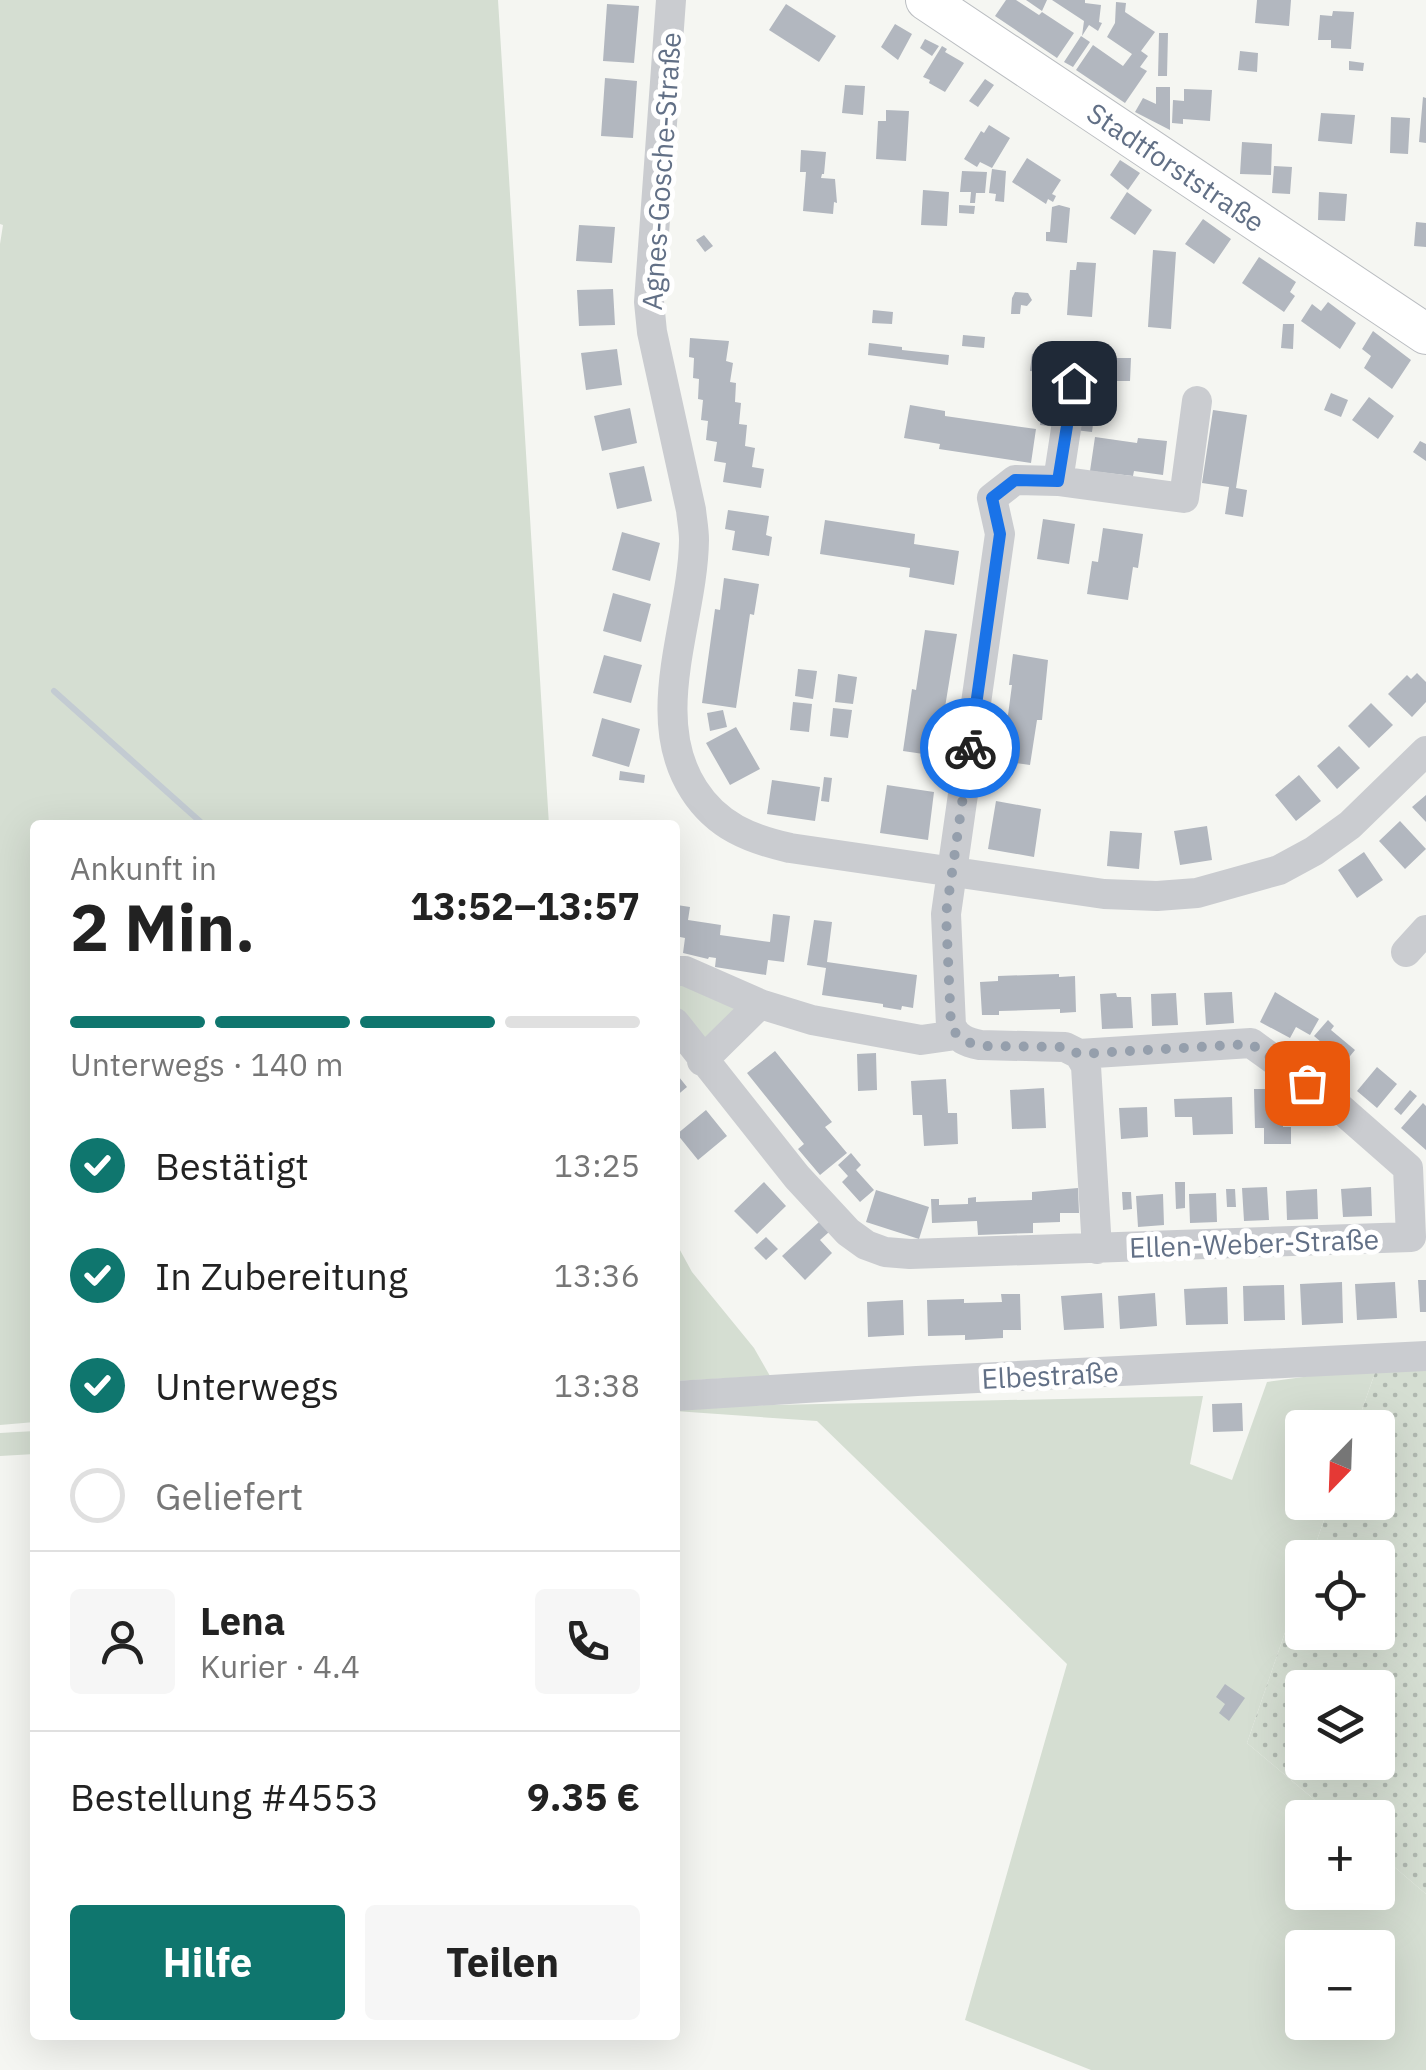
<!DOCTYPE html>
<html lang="de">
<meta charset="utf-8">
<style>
body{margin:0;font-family:"IBM Plex Sans",sans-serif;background:#f6f6f6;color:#222;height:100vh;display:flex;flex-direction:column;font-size:38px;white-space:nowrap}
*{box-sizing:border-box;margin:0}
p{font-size:32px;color:#767676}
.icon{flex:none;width:55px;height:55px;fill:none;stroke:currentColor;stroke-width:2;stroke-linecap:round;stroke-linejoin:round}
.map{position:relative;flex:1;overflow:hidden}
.details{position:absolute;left:30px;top:820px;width:650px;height:1220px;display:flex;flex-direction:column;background:#fff;border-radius:10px;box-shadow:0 10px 40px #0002}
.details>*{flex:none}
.needle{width:65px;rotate:203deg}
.controls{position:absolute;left:1285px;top:1410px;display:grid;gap:20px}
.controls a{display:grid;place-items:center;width:110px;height:110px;border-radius:10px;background:#fff;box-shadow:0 10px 40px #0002;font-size:50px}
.pin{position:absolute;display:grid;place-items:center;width:85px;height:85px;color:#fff;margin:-42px;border-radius:20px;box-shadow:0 5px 15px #0006}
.courier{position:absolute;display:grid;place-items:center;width:100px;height:100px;margin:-50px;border:8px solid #1a73e8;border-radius:50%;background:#fff;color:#222;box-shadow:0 2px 12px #0007}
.headline em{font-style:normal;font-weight:700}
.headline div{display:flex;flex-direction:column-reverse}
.headline{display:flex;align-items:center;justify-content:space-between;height:170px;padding:0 40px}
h1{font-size:65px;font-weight:700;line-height:75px}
.bar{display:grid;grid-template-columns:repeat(4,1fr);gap:15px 10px;align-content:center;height:120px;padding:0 40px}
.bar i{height:12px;border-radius:8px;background:#e0e0e0}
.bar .active{background:#0f766e}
.bar p{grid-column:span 4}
.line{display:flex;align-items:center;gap:25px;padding:0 40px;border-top:2px solid #e0e0e0}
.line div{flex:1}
.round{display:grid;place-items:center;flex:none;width:105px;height:105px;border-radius:10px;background:#f6f6f6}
ol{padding:0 40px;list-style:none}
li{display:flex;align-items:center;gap:30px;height:110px}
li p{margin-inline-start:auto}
li .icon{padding:10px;border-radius:50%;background:#0f766e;color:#fff;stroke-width:4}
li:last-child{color:#767676}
li i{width:55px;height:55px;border:5px solid #e0e0e0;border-radius:50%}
.primary-button{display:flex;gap:20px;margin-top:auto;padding:20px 40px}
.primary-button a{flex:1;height:115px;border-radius:10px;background:#0f766e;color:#fff;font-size:40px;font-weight:700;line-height:115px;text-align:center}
.primary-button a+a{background:#f6f6f6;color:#222}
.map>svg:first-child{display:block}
.grass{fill:#d5ded2;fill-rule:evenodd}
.garden{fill:url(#garden-dots);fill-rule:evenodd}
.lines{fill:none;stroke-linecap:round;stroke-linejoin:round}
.stream{stroke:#c3cbd2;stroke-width:6}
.building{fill:#b2b7bf}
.major-casing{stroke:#babdc1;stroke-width:42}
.minor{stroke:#caccd0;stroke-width:30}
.major{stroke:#fff;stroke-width:40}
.done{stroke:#959fac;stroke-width:10;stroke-dasharray:0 18}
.route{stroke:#1a73e8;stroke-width:12}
.labels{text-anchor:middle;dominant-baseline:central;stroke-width:10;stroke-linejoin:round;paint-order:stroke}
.street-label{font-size:28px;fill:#627086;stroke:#fff}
</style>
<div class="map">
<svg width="1426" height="2070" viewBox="0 0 1426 2070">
<defs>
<pattern id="garden-dots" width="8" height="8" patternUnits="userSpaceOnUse" patternTransform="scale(2.5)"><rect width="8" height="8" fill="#d5ded2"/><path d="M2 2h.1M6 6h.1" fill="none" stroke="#b0b8b0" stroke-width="1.8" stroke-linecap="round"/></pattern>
</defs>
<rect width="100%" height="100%" fill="#f5f6f2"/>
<!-- grass -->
<path class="grass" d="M0 0H498L549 825H35V1422L0 1425V244L3 225 0 224Z
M675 981 731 1001 736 1011 715 1039H694L675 1008Z
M675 1241 692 1272 754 1348 770 1376 675 1381Z
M1377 1367 1356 1427 1302 1428V1502L1330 1503 1311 1557 1302 1558V1583L1247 1743 1335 1817 1302 1818V1892H1378V1853L1426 1894V2070H1091L965 2020 1067 1664 817 1421 675 1411V1407L1203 1396 1190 1464 1232 1480 1267 1382ZM1302 1948H1378V2022H1302Z
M35 1431V1454L0 1456V1433Z"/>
<!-- garden -->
<path class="garden" d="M1426 1366V1894L1378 1853V1818L1335 1817 1247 1743 1302 1583V1632H1378V1558L1311 1557 1330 1503 1378 1502V1428L1356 1427 1377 1367ZM1302 1688H1378V1762H1302Z"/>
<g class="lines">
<!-- stream -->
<path class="stream" d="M54 691 204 825"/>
</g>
<!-- building -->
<path class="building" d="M1006 0H1016L1039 15 1042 12 1074 33 1057 58 995 16Z
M1026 0H1047L1042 11Z
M1052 0H1085V3L1101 5 1099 22 1102 23 1098 31 1089 25 1082 36 1084 21Z
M1257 0H1291L1289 26 1255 23Z
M1116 2 1126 3 1125 12 1155 32 1141 51 1148 56 1140 67 1147 71 1125 103 1076 70 1093 45 1123 66 1132 54 1107 37 1115 23Z
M607 4 639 6 634 63 603 61Z
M786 4 836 36 819 62 769 30Z
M1333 11 1354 12 1351 49 1331 48V40H1318L1320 15 1332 16Z
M895 24 912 34 898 60 881 47Z
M1159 33H1168L1167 76H1158Z
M1081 36 1090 42 1073 67 1064 62Z
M925 39 939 46 932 56 920 48Z
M942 46 947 49 945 52 964 63 945 92 929 83 930 80 923 77Z
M1240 51 1258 53 1257 72 1238 70Z
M1349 61 1364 63 1363 71 1349 70Z
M605 78 637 81 633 138 601 136Z
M985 79 994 85 978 107 969 101Z
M845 85 865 86 863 115 842 113Z
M1156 87H1170V130L1135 112 1143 98 1156 104Z
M1184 89 1212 90 1210 121 1183 119V124L1172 123 1173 100 1184 101Z
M1423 97 1426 98V143L1419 142Z
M886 110 909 111 906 161 876 159 878 121H886Z
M1321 113 1355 115 1352 144 1318 141Z
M1391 117 1410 118 1408 154 1390 153Z
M989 125 1010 138 992 168 980 162 977 167 964 159 981 131 984 133Z
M1242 142 1272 144 1271 175 1240 174Z
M801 150 826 152 824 174H822L821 178 835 179 837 203 834 202 833 214 803 211 806 172H800Z
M1027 158 1061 180 1052 194 1056 196 1053 202 1048 199 1046 204 1012 182Z
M1120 160 1140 173 1128 190 1110 175Z
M1274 166 1292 167 1290 194 1272 193Z
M992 169 1006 171 1004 202 995 201 996 194 989 193Z
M962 171 987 172 985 193H976L975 203H970L971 192H960Z
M923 190 949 192 947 226 921 225Z
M1127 192 1152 210 1135 235 1110 218Z
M1319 192 1347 194 1345 221 1318 220Z
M959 205 975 206 974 214 959 213Z
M1059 205 1070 208 1067 243 1046 241V232H1050L1052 207Z
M1203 219 1231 239 1214 264 1185 244Z
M1416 222 1426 223V247L1414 246Z
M579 225 615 227 612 263 576 261Z
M704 235 713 246 705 252 696 240Z
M1153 250 1176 252 1171 329 1148 327Z
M1259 257 1296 282 1290 292 1295 296 1284 312 1242 283Z
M1077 262 1096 263 1092 317 1067 315 1070 270H1076Z
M613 289 615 325 579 326 577 290Z
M1015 292 1028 293 1032 300 1027 306 1021 305 1020 314H1011L1012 298Z
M1328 302 1356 323 1340 349 1301 321 1312 304 1321 311Z
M873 310 893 312 892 324 872 323Z
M1283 324H1294L1293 349 1281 348Z
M1373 331 1411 360 1392 389 1364 368 1371 356 1362 349Z
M963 335 985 337 984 348 962 346Z
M690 338 729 341 726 361 733 363 730 382 736 383 735 402 741 403 739 424 747 425 745 446 755 448 752 467 764 469 761 488 723 482 726 463 714 461 717 442 706 440 708 421 701 420 703 400 698 399 699 379 693 378 694 358 689 357Z
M869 343 902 347V350L949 355 948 365 868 355Z
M617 349 622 385 586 390 581 353Z
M1032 354 1045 355 1043 372 1030 371Z
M1071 358 1088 360 1087 371 1070 369Z
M1113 358H1131L1130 381H1112Z
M1046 379 1063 382 1057 427 1040 425Z
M1081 384 1098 386 1092 432 1075 430Z
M1331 393 1348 400 1341 417 1324 410Z
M1369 397 1394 416 1378 439 1352 420Z
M910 405 945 411V416L1036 429 1031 463 939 449 940 444 904 438Z
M630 408 637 443 602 451 594 416Z
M1213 410 1247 415 1236 488 1247 490 1243 517 1225 514 1229 487 1202 483Z
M1095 437 1137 443 1138 438 1167 441 1163 475 1134 471 1133 476 1090 471Z
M1420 441 1426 444V461L1413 452Z
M644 466 652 501 617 509 609 473Z
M728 510 769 516 766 535 772 537 769 556 732 550 735 531 725 529Z
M1043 519 1075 524 1069 564 1037 559Z
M825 520 915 534 914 544 959 551 954 585 909 577 910 568 820 554Z
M1103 528 1143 534 1138 568 1133 567 1128 600 1087 594 1092 561 1098 562Z
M622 532 660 543 650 581 612 570Z
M724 578 759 584 754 615 750 614 736 708 702 703 715 609 720 610Z
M613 593 651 604 641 642 603 631Z
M925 630 957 634 937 756 903 751 912 689 916 690Z
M1013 654 1048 660 1042 720H1037L1030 765 997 760 1004 715H1008L1012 685H1009Z
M604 655 642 665 631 703 593 693Z
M798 669 817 671 813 699 795 696Z
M1417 673 1426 682V702L1412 717 1388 694 1407 675 1411 679Z
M838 674 857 677 853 704 835 702Z
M793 702 812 704 809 732 790 730Z
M1371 703 1393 725 1369 748 1348 726Z
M833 708 852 710 848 738 830 736Z
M723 710 727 727 710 731 707 713Z
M602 718 640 729 629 767 592 756Z
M736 727 760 769 730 785 706 743Z
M1339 746 1360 768 1337 789 1317 766Z
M620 771 645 775 644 783 619 780Z
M1299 775 1321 801 1296 821 1275 795Z
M824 777 832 778 829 802 821 801Z
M772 780 820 787 815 821 767 814Z
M887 785 934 792 928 840 880 833Z
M1426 795V822L1412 807Z
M996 801 1041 809 1034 857 988 849Z
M1400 821 1426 849 1405 869 1379 841Z
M1207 826 1212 860 1180 865 1174 831Z
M1110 831 1142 833 1139 869 1107 866Z
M1364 852 1383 880 1357 898 1338 870Z
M677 905 690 907 688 920 721 925 720 935 770 942 773 914 790 916 784 962 768 960 766 975 715 967 716 958 709 957 708 959 683 953 685 938 675 936V908Z
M814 920 832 922 827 962 917 975 913 1008 902 1006 901 1010 883 1007V1004L822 995 826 968 807 965Z
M1059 974V977L1075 976 1076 1012 1060 1013V1009L999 1011V1015H982L980 982 998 981V976Z
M1232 992 1234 1023 1206 1025 1204 993Z
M1275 992 1319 1019 1310 1035 1296 1027 1290 1038 1260 1022Z
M1116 993 1117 997H1131L1133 1028 1102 1029 1100 994Z
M1176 993 1178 1025 1152 1026 1151 994Z
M1328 1020 1334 1026 1331 1030 1355 1050 1336 1073 1312 1052 1321 1042 1314 1036Z
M775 1051 832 1122 825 1127 847 1153 820 1175 798 1149 804 1144 747 1073Z
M876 1053 877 1090 858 1091 857 1054Z
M1377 1067 1397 1084 1377 1108 1357 1091Z
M675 1072 687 1087 675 1097Z
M946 1079 948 1113H957L958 1144 924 1146 922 1115H913L911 1081Z
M1044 1088 1046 1128 1012 1129 1010 1090Z
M1254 1089H1283V1127H1291V1144H1264V1128H1255Z
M1410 1090 1417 1096 1401 1115 1394 1109Z
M1232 1097 1233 1134 1193 1135 1192 1117H1175L1174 1099Z
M1423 1103 1426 1106V1150L1401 1128Z
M1147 1107 1148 1137 1121 1139 1119 1108Z
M706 1110 727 1136 698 1160 677 1134Z
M851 1153 861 1165 856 1170 874 1190 860 1202 842 1182 848 1176 838 1165Z
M764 1182 786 1206 757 1234 734 1211Z
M1175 1182H1185V1208L1176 1209Z
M1267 1187 1269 1220 1244 1221 1242 1188Z
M1371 1187 1372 1216 1343 1217 1341 1189Z
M1078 1188 1079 1213H1060V1222L1033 1223V1233L978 1235 977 1221 932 1223 931 1199H939V1205L968 1204V1198L976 1197V1202L1032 1200V1192Z
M1226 1189H1235L1236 1207H1227Z
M1317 1189 1318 1219 1287 1220 1286 1191Z
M876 1190 929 1207 919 1239 866 1222Z
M1122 1192H1131L1132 1209 1123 1210Z
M1216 1193 1217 1222 1190 1223 1189 1194Z
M1163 1194 1164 1225 1138 1227 1136 1196Z
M819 1222 829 1232 820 1240 832 1253 805 1280 782 1256Z
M766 1237 778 1249 766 1260 754 1248Z
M1418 1280H1426V1312H1420Z
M1342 1282 1343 1323 1302 1325 1300 1284Z
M1395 1282 1397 1318 1357 1320 1355 1284Z
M1284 1285 1285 1320 1244 1321 1243 1286Z
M1227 1287 1228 1324 1186 1325 1184 1289Z
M1102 1293 1104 1328 1064 1330 1061 1296Z
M1155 1293 1157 1326 1120 1329 1118 1296Z
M1001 1294H1020L1021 1330H1003V1338L965 1340V1335L928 1336 927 1300 964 1299V1303L1002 1302Z
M903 1300 904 1335 868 1337 867 1302Z
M1242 1403 1243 1431 1213 1432 1212 1404Z
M1225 1684 1245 1698 1229 1721 1219 1713 1225 1704 1216 1697Z"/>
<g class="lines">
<defs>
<path id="major" d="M926 0 1426 334"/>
</defs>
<!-- major casing -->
<use href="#major" class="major-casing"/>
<!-- minor -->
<path class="minor" d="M671 0 649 302 652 332 691 510C692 520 694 530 694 540 693 621 646 716 694 790 717 826 750 839 790 848L1104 894 1157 896 1197 893 1279 870 1314 851 1350 825 1426 751
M1058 481 1073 383
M1406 952 1426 930
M675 971H685L760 1004 812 1020 921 1040 956 1035
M675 1023 797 1177 848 1232 866 1245 885 1252 910 1254 1411 1237 1408 1168 1334 1103 1251 1043 1079 1054 1065 1047 980 1045C966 1042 958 1039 951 1026L946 914 1000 534 992 498 1015 480 1058 481 1184 498 1197 401
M1079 1054 1086 1066 1097 1249
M702 1061 760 1004
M675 1396 917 1381 1426 1356"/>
<!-- major -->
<use href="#major" class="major"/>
</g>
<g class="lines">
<!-- done -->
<path class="done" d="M970 748 946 914 951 1026C958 1039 966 1042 980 1046L1065 1047 1079 1054 1251 1044 1307 1083"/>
<!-- route -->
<path class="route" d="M970 748 1000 534 992 498 1015 480 1058 481 1074 383"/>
</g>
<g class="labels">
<!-- street labels -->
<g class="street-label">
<text transform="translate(1176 167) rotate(34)">Stadtforststraße</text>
<text transform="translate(661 171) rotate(-86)">Agnes-Gosche-Straße</text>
<text transform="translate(1254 1243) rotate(-2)">Ellen-Weber-Straße</text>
<text transform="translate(1050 1375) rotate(-3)">Elbestraße</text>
</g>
</g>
</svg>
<div class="controls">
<a><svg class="needle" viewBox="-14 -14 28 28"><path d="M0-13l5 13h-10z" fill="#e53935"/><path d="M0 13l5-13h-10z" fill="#767676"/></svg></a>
<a><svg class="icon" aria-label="locate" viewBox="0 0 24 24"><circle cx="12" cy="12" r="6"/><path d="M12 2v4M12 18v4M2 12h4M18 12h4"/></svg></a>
<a><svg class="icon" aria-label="layers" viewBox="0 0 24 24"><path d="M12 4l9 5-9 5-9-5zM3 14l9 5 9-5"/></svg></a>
<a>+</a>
<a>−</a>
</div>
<div class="pin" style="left:1307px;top:1083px;background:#ea580c"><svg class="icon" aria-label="bag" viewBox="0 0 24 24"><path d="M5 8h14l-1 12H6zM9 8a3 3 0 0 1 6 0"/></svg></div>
<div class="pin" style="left:1074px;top:383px;background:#1f2937"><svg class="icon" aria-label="home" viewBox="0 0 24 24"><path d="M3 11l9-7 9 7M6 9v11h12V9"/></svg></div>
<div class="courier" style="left:970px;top:748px"><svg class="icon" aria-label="bike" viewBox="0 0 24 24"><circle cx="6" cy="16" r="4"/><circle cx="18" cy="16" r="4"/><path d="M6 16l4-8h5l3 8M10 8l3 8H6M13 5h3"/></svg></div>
<section class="details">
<div class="headline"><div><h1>2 Min.</h1><p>Ankunft in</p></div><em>13:52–13:57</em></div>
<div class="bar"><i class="active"></i><i class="active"></i><i class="active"></i><i></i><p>Unterwegs · 140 m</p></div>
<ol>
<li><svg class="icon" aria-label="check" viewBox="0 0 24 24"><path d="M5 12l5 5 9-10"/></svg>Bestätigt<p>13:25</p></li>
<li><svg class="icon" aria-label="check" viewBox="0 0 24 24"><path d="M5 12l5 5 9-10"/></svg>In Zubereitung<p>13:36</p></li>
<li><svg class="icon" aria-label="check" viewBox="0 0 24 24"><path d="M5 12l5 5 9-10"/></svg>Unterwegs<p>13:38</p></li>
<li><i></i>Geliefert</li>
</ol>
<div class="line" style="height:180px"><a class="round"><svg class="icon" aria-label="person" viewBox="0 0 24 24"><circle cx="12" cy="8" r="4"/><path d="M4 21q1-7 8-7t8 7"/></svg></a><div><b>Lena</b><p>Kurier · 4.4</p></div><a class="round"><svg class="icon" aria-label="phone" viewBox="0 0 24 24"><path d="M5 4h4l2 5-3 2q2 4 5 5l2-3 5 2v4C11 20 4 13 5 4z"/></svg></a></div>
<div class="line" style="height:130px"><div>Bestellung #4553</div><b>9.35 €</b></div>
<div class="primary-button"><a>Hilfe</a><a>Teilen</a></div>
</section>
</div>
